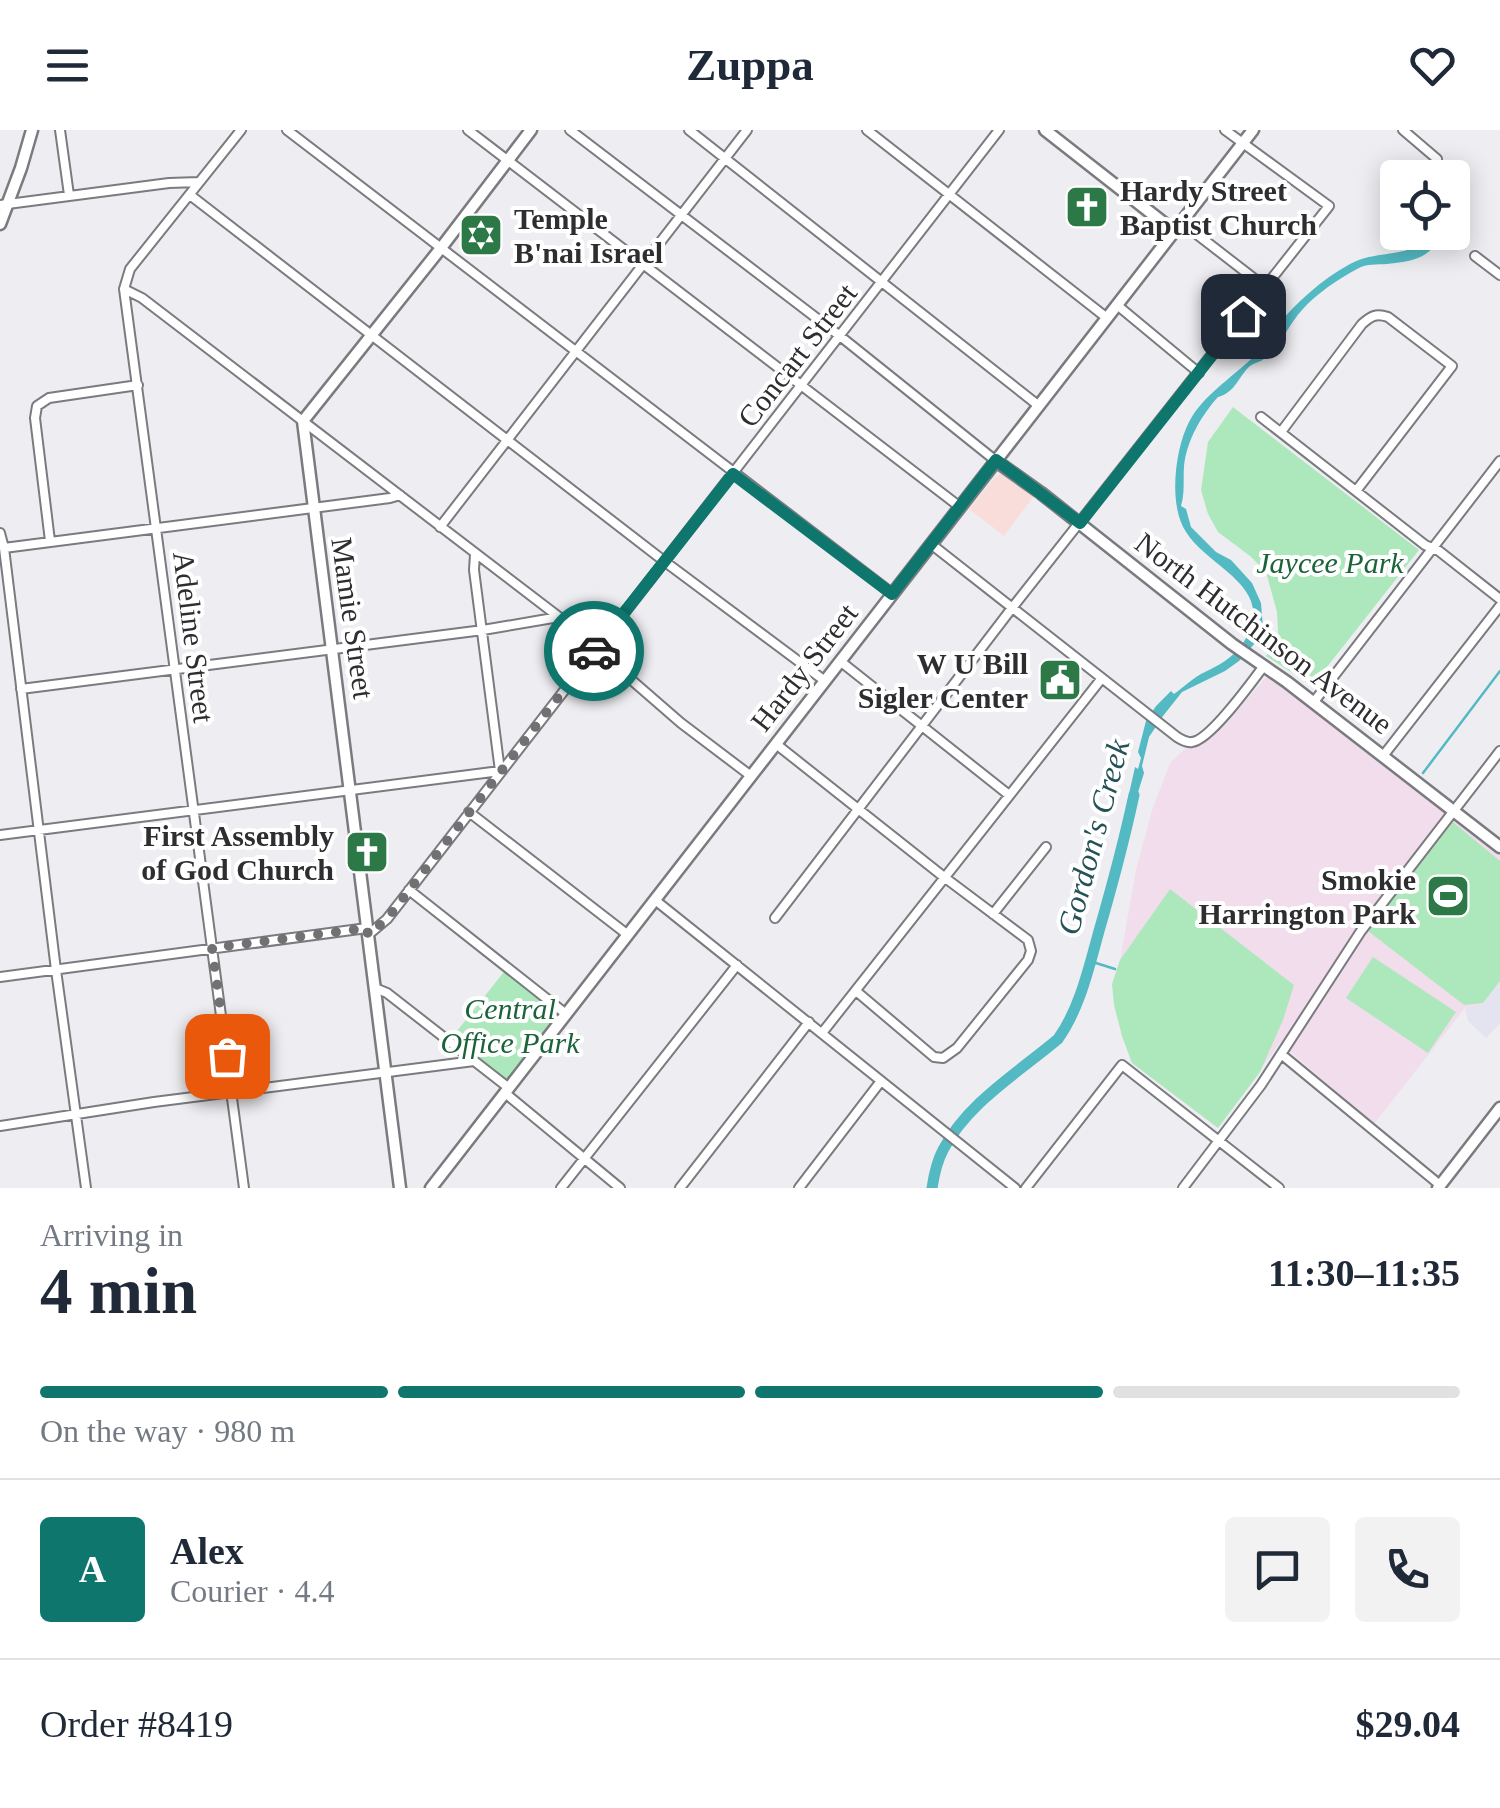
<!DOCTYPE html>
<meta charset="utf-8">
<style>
body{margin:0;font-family:"Times New Roman",serif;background:#f2f2f3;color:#1f2937;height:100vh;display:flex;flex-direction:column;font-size:38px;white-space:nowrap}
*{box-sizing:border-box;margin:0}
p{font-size:32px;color:#747a83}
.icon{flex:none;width:55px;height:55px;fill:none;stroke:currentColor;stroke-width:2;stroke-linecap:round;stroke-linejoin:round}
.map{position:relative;height:1058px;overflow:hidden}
.details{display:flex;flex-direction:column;background:#fff;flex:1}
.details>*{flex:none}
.fabs{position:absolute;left:1380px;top:30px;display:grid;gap:20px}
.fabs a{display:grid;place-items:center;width:90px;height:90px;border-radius:10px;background:#fff;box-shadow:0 5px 25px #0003;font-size:50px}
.pin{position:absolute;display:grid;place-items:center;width:85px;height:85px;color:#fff;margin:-42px;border-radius:20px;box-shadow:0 5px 15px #0006}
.courier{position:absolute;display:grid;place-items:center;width:100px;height:100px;margin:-50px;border:8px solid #0f766e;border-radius:50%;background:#fff;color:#222;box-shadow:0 2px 12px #0007}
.head em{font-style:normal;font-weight:600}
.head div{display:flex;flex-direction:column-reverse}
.head{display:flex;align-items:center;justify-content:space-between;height:170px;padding:0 40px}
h1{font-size:65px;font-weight:600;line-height:75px}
.bar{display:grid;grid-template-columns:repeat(4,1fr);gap:15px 10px;align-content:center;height:120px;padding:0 40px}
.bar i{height:12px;border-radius:8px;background:#e0e1e3}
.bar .active{background:#0f766e}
.bar p{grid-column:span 4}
.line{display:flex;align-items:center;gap:25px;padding:0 40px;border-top:2px solid #e0e1e3}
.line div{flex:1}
.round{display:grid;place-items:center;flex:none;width:105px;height:105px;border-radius:10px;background:#f2f2f3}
header{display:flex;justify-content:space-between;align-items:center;height:130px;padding:0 40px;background:#fff;font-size:45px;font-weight:600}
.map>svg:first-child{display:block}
.commercial{fill:#f8dddb}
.built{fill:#e3e4f0}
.education{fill:#f2dded}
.green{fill:#ade8bd}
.water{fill:#53b9c2}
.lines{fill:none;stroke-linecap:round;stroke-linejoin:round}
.stream{stroke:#53b9c2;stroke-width:2.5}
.river{stroke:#53b9c2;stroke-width:11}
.minor-casing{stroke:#7a7b7f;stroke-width:12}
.major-casing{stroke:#7a7b7f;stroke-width:15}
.minor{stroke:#fff;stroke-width:8}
.major{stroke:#fff;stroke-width:10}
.done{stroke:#717174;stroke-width:10;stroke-dasharray:0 18}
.route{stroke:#0f766e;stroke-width:12}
.labels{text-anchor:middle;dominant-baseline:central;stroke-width:8;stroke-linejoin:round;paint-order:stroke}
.poi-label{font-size:30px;font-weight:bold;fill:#2e2e30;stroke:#fff;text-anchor:end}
.street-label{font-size:30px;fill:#2e2e30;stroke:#fff}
.park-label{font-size:30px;font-style:italic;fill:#1b6338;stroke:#fff}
.water-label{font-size:32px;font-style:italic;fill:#255256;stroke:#fff}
</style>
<header><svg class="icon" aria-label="menu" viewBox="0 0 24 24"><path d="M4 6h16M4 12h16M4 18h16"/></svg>Zuppa<svg class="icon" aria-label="heart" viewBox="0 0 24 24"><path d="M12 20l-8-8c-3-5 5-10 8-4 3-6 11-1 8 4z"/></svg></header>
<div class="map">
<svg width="1500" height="1058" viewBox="0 0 1500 1058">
<rect width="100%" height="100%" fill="#eeeef2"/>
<!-- commercial -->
<path class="commercial" d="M1002 343 1007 344 1034 366 1004 406 969 379 995 347Z"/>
<!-- built -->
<path class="built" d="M1500 852V893L1486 908 1468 891 1465 878 1483 873Z"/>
<!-- education -->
<path class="education" d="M1271 547 1500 724V852L1483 873 1465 878 1374 994 1280 913 1218 998 1132 933 1122 906 1112 854 1120 830 1136 740 1152 680 1170 633 1184 620 1205 611 1228 592 1265 548Z"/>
<!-- green -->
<path class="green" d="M1233 277 1419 420 1312 556 1266 526 1278 503 1277 482 1266 442 1250 426 1218 402 1208 384 1201 360 1208 312Z
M1453 692 1500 731V851L1483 873 1464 875 1368 801Z
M1170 759 1294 855 1283 890 1260 942 1218 998 1132 933 1122 906 1114 875 1112 854 1120 830Z
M1373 827 1456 882 1428 923 1346 868Z
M507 838 566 884 509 958 449 911Z"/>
<!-- water -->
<path class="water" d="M1433 103H1444C1429 128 1416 131 1387 134 1376 135 1368 133 1357 139 1338 149 1316 164 1302 180 1289 194 1280 217 1264 229 1260 232 1254 233 1250 236 1238 247 1236 262 1218 267 1201 286 1187 310 1184 336 1183 350 1185 363 1181 376L1186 379 1191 397 1216 422 1231 430 1252 453 1261 473 1263 498 1256 512 1239 531 1225 541 1182 562 1163 586 1149 607 1142 636 1144 643 1135 672 1131 677 1127 673 1135 637 1138 639 1141 628 1138 622 1146 591 1156 576 1171 561 1174 564C1184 557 1194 547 1205 542 1219 535 1231 529 1241 516 1282 458 1210 440 1186 402 1168 375 1175 319 1189 292 1204 263 1237 245 1258 222 1265 214 1269 205 1276 197 1297 172 1321 150 1350 134 1380 118 1409 131 1433 103Z"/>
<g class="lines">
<!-- stream -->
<path class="stream" d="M1423 643 1500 541
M1089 834 1096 833 1115 839"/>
<!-- river -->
<path class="river" d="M932 1058C934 1045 937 1031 943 1020 967 973 1019 942 1058 909 1080 878 1089 837 1099 801 1112 756 1124 711 1134 665"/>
<defs>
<path id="minor" d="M60 0 69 65
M241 0 130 139 124 159 244 1058
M287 0 893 464
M468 0 960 377
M570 0 840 206 996 331
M689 0 1039 276
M867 0 1107 188
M1403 0 1437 29
M190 65 664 431 825 551
M0 75 169 53 199 52
M1181 92 1265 157
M1475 126 1500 145
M124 159 142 168 559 487 681 593 751 646
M1117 175 1199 243
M1261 287 1425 415 1439 421 1500 469
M1281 302 1362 194C1371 186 1376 183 1388 187L1452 236 1356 361
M440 397 747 0
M0 403 4 418 56 840 86 1058
M50 411 35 288 37 276 49 268 138 255
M931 414 1177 607C1182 610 1187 613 1192 612 1210 610 1251 553 1263 537
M4 418 390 368 400 365
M840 531 1009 665
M21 559 483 500 559 487
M1313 573 1500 331
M776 614 944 747 1028 810 1031 821 1028 830 957 918 943 928 934 927 856 861
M1383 626 1500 476
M469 682 628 805
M0 705 500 641 474 440 475 424
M409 760 566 884
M655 770 1015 1058
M993 784 1046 717
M775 788 1012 478 1329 76 1225 0
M368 805 387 789 999 0
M0 847 367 798
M375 858 387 863 509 958
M822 903 1102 548
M1281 924 1440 1055
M505 963 620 1058
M0 996 154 972 474 931
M561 1058 737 835
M680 1058 809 892
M799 1058 881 951
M1026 1058 1122 935 1279 1058
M1183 1058 1261 955 1361 801 1500 621"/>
<path id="major" d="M1045 0 1174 101
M0 94 21 38 32 0
M996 331 1041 363 1232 514 1287 552 1500 717
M400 1058 303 291 441 118 531 0
M431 1058 1253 0
M1438 1058 1500 978"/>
</defs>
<!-- minor casing -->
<use href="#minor" class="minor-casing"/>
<!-- major casing -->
<use href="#major" class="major-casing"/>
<!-- minor -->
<use href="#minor" class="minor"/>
<!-- major -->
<use href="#major" class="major"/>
</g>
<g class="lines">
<!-- done -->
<path class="done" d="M227 926 212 818 367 798 368 805 387 789 594 521"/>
<!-- route -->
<path class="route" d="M594 521 733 344 892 464 996 330 1080 393 1243 186"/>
</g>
<!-- icons -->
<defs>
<symbol id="church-square" viewBox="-11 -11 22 22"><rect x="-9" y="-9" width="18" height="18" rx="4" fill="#2c7847" stroke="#fff"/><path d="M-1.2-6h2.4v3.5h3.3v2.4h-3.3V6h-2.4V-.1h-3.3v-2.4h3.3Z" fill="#fff"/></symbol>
<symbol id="synagogue-square" viewBox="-11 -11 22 22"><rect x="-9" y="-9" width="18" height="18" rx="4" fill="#2c7847" stroke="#fff"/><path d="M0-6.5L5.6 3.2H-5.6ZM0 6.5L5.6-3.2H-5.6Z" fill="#fff"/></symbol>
<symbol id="civic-square" viewBox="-11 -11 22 22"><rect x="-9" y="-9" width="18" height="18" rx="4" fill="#2c7847" stroke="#fff"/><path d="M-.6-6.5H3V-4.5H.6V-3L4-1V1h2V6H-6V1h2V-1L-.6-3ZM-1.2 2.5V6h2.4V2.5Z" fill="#fff"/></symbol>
<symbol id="stadium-square" viewBox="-11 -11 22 22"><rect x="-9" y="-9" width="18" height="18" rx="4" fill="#2c7847" stroke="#fff"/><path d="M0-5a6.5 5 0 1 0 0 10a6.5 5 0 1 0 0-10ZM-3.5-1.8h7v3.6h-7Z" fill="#fff"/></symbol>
</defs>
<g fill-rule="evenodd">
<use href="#church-square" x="1062" y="52" width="50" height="50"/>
<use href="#synagogue-square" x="456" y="80" width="50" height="50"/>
<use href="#civic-square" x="1035" y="525" width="50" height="50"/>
<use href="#church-square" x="342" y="697" width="50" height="50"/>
<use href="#stadium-square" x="1423" y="741" width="50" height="50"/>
</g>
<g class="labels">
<!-- poi labels -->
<g class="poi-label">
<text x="1120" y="60" text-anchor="start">Hardy Street<tspan x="1120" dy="34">Baptist Church</tspan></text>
<text x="514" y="88" text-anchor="start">Temple<tspan x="514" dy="34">B'nai Israel</tspan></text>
<text x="1028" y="533">W U Bill<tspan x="1028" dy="34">Sigler Center</tspan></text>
<text x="334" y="705">First Assembly<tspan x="334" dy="34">of God Church</tspan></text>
<text x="1416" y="749">Smokie<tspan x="1416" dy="34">Harrington Park</tspan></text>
</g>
<!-- street labels -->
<g class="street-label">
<text transform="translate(797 225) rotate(-52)">Concart Street</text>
<text transform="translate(353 488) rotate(82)">Mamie Street</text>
<text transform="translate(1264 503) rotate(37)">North Hutchinson Avenue</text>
<text transform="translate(194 507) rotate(83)">Adeline Street</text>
<text transform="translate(804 537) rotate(-52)">Hardy Street</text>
</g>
<!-- park labels -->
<g class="park-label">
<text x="1330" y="432">Jaycee Park</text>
<text x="510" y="878">Central<tspan x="510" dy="34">Office Park</tspan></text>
</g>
<!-- water labels -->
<g class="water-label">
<text transform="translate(1093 707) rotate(-75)">Gordon's Creek</text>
</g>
</g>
</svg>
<div class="fabs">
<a><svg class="icon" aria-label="locate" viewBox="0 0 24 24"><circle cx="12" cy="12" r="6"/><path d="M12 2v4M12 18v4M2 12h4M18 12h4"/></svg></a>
</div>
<div class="pin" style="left:227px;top:926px;background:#ea580c"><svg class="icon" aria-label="bag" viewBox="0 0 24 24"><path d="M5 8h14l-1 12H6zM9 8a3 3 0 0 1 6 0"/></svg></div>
<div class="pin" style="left:1243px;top:186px;background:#1f2937"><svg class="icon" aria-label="home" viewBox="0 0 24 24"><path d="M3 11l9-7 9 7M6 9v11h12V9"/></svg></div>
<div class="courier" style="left:594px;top:521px"><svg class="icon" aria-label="car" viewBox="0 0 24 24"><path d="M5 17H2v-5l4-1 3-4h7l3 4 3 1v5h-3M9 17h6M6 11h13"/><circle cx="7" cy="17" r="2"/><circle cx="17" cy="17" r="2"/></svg></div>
</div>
<section class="details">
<div class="head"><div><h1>4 min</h1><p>Arriving in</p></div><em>11:30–11:35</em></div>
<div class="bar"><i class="active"></i><i class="active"></i><i class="active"></i><i></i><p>On the way · 980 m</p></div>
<div class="line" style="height:180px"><b class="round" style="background:#0f766e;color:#fff">A</b><div><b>Alex</b><p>Courier · 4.4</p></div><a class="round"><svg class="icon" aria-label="chat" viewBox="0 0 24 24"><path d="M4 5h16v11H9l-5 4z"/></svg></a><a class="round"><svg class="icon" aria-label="phone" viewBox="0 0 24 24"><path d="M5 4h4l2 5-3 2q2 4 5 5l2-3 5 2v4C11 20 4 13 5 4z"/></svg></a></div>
<div class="line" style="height:130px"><div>Order #8419</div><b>$29.04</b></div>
</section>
